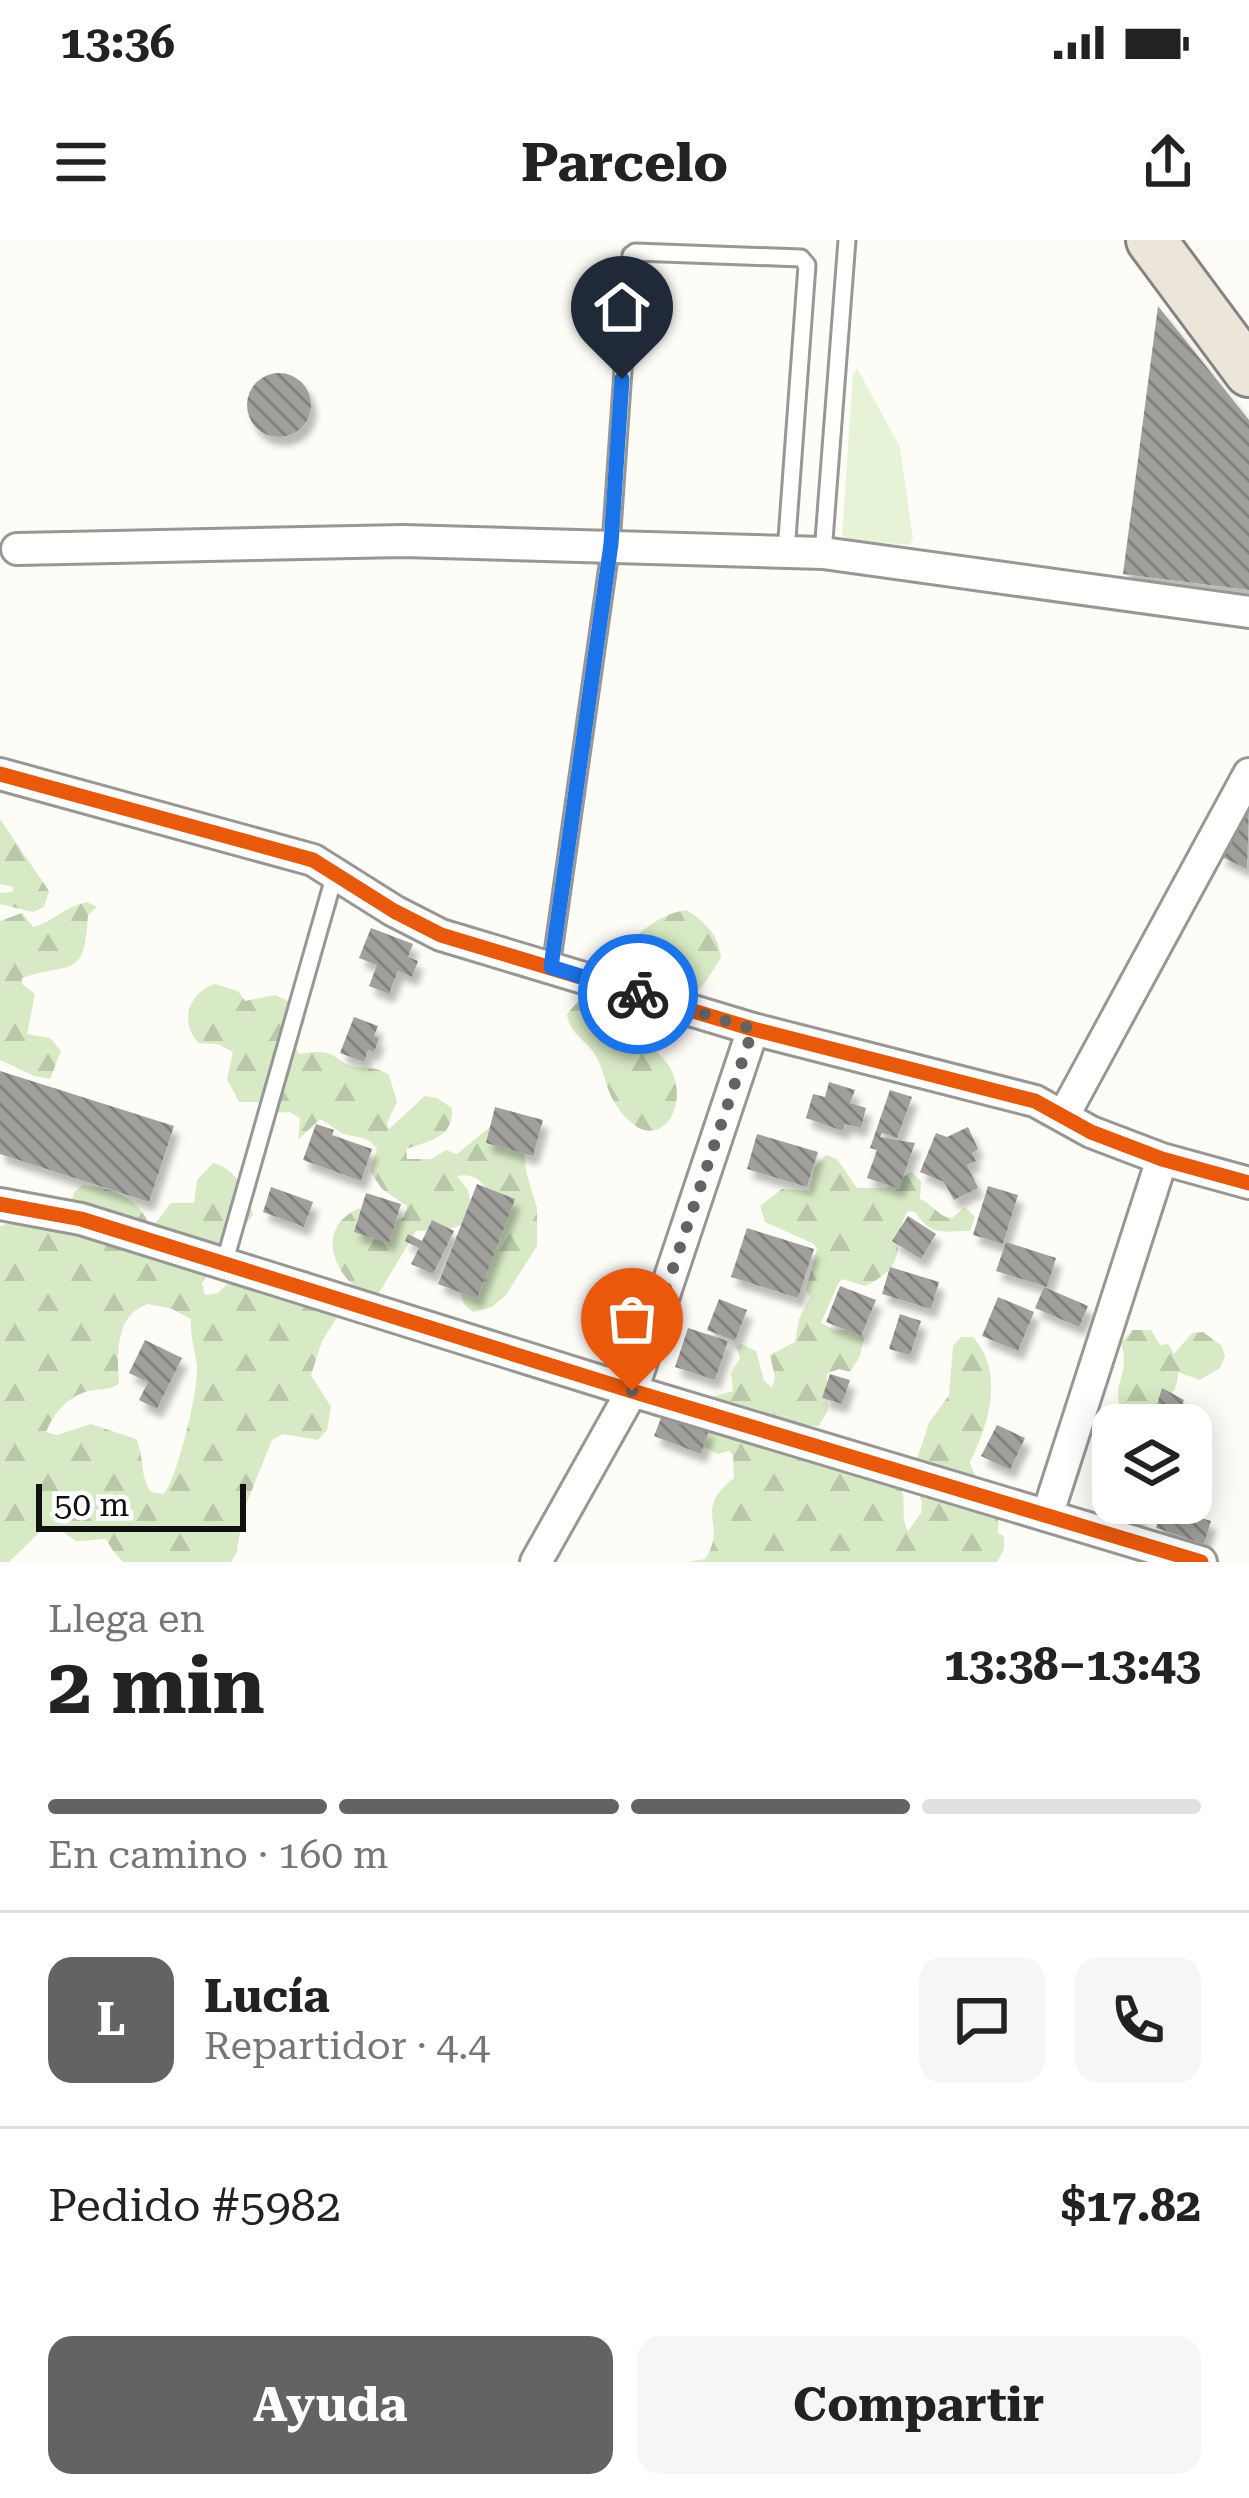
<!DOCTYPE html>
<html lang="es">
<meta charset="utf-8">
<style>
body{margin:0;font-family:"Roboto Serif",serif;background:#f6f6f6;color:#222;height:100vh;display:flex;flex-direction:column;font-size:45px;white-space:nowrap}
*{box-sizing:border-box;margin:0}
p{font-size:39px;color:#767676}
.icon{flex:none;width:66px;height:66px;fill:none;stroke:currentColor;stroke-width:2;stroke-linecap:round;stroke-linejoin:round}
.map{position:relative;height:1322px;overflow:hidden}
.drawer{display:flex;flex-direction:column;background:#fff;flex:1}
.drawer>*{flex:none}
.tools{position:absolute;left:1092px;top:1164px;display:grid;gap:24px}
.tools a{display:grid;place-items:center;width:120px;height:120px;border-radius:24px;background:#fff;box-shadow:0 6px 30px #0003;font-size:60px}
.scale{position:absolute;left:36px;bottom:30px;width:210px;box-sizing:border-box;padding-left:12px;border:6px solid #111;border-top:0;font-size:33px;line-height:42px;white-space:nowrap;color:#111;-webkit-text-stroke:9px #fff;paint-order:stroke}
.pin{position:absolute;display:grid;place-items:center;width:102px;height:102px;color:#fff;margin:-123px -51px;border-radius:50% 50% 50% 0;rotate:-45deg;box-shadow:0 0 12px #0007}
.pin .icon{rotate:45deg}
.courier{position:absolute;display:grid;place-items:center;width:120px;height:120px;margin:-60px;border:9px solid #1a73e8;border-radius:50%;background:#fff;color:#222;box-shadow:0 3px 15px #0007}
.summary em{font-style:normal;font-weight:700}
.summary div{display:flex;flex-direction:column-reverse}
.summary{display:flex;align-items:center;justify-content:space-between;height:204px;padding:0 48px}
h1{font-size:78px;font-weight:700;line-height:90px}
.bar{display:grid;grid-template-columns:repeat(4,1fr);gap:18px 12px;align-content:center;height:144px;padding:0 48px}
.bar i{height:15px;border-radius:9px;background:#e0e0e0}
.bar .active{background:#646362}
.bar p{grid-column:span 4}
.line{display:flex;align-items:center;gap:30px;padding:0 48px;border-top:3px solid #e0e0e0}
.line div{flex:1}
.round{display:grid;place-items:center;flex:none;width:126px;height:126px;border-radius:24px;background:#f6f6f6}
.cta{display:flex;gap:24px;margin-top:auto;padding:24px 48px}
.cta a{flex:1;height:138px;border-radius:24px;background:#646362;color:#fff;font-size:48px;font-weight:700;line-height:138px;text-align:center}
.cta a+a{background:#f6f6f6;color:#222}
.status{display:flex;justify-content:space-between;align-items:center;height:84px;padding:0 60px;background:#fff;direction:ltr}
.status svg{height:33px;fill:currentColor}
header{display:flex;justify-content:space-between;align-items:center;height:156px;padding:0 48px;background:#fff;font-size:54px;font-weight:700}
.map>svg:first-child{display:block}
.grass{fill:#e7f3d7}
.forest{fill:url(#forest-firs);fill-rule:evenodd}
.building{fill:url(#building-back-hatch);filter:url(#shadow)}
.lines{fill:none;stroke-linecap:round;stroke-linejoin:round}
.service-casing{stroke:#979795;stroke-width:21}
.minor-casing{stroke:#979795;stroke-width:36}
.trunk-casing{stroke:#858482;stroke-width:54}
.service{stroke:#fffffe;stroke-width:15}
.minor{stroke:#fffffe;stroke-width:30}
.trunk{stroke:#ece5da;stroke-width:48}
.cycleway-casing{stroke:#fff;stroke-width:22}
.cycleway{stroke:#e8590c;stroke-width:15}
.done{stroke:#646362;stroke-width:12;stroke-dasharray:0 21.6}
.route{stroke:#1a73e8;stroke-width:15}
</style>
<div class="status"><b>13:36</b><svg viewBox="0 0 49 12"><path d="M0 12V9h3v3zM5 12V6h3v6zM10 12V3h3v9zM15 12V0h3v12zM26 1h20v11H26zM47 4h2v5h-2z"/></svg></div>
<header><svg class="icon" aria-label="menu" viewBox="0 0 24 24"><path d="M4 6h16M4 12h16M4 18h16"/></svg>Parcelo<svg class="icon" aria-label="share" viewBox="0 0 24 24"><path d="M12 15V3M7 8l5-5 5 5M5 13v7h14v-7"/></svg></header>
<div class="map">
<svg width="1249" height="1322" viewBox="0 0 1249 1322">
<defs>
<pattern id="forest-firs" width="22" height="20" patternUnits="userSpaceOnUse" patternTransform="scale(3)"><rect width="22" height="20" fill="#d8eac5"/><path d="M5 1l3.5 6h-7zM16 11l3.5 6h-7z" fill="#b8c8a8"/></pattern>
<pattern id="building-back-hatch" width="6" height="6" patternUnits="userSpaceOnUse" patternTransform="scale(3)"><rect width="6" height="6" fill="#a19f9c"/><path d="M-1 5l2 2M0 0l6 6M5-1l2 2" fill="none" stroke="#82807e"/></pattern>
<filter id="shadow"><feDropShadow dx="5.5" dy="9" stdDeviation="3" flood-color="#0004"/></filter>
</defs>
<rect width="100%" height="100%" fill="#fdfcf7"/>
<!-- grass -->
<path class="grass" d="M857 128 900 207 913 298 910 305 850 300 842 295 853 135Z"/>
<!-- forest -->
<path class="forest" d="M0 579 49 651 44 667 33 672 0 664V653L12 652 14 647 0 644Z
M87 662 97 667 88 675C84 741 72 721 22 738V744L35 754 27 794 50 798 61 811 50 839 34 836 0 820V681L22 673 33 687C54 682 61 668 87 662Z
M686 670C705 681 719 695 721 718L702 747 625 791V799C714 814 672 937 621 872 607 855 606 838 598 820 590 801 571 797 567 775 574 763 585 758 593 748 619 716 641 678 686 670Z
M215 744 238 751 245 761 275 755 290 762 305 781 294 804 299 814C342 806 330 823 358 827 372 829 377 827 389 835L397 862 387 883 389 889 425 856 437 858 452 868C454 898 429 901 406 909L407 919H431L446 910 457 914 491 886 524 907 526 931 537 968V1006L506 1055 492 1067 473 1072 464 1064 461 1052 489 953C482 940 472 933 457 936L468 950 473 974C457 994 439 989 416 991L379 1053 367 1056C333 1036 314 987 360 968L382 985 404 977 407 966 382 949 370 931 377 909C366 894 359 899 344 894 336 891 329 883 320 879L298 900 300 878 289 872 272 873 262 862H239L227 839 233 812 217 804 199 803C179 784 188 752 215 744Z
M826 915 837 919 857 948H886L911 932 921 941 920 959C932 963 939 978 952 978L965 967 975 977 970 991C942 991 932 997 915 972L908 971C889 1001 914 1023 865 1046L842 1039 838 1044 821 1083 836 1091 858 1088 864 1098 860 1116 850 1132 839 1129 827 1134 828 1170 819 1186 794 1184 900 1246C908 1261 899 1276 908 1291L921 1273 922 1262 913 1240 914 1228 929 1183 949 1155 953 1106 961 1097H973C1005 1134 989 1183 970 1222 976 1249 1006 1268 997 1293L1004 1296V1309L997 1322H687L705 1319C729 1284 691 1271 734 1238L733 1215 729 1211 718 1214 702 1206 698 1169 711 1157 733 1151 731 1133 740 1118 736 1107 741 1104 756 1111 764 1140 772 1148 775 1137 770 1115 795 1102 799 1079 810 1057 806 1050 817 1009 814 1004 765 982 760 966 782 949 810 951 814 928Z
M213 923C235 927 248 954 253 975L208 1033 202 1043 205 1055 218 1053 234 1037 285 1033 296 1028 308 1030 317 1037 331 1056 336 1079 322 1101 311 1135 331 1167 327 1190 318 1200 283 1194 272 1200 245 1267 236 1314 231 1322H123C93 1291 124 1300 76 1301L57 1288 46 1286 9 1322H0V986L71 964 74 952 83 945C114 948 140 958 151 989L171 963H194L197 940ZM148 1064 172 1069 191 1079C190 1098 195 1109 197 1126 199 1148 178 1236 164 1254L151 1252C139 1235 145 1217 136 1199L91 1184 57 1195 46 1192C54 1173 68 1156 89 1151 102 1148 107 1151 119 1144 117 1115 115 1074 148 1064Z
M1132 1090H1151L1160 1105 1168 1104 1174 1114 1192 1093 1203 1092 1222 1106 1225 1117 1220 1128 1200 1140 1178 1132C1179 1161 1145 1185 1120 1166 1112 1140 1131 1137 1121 1103Z"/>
<!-- building -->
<path class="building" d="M1158 66 1249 180V350L1123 334Z
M247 165a32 32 0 1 1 64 0a32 32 0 1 1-64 0Z
M1244 565 1249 567 1247 629 1220 616Z
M371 688 413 704 408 717 418 721 412 737 398 731 389 754 369 746 377 725 359 718Z
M354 777 378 786 374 796 379 798 374 812 368 810 364 822 340 813Z
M0 831 174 886 149 962 0 914Z
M829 842 855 850 850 863 866 868 861 888 845 884 843 891 806 878 813 854 825 857Z
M890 850 912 857 897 898 882 893 880 897 915 903 899 949 867 938 877 910 870 908Z
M495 867 543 880 533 916 486 903Z
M316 884 334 890 332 895 372 909 361 941 303 920Z
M968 887 978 909 972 913 976 921 967 925 978 948 954 960 944 942 920 932 936 893 947 897Z
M757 894 818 912 807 947 747 929Z
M477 944 515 959 477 1059 438 1044Z
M988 946 1018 955 1003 1004 973 995Z
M271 947 313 962 304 987 263 972Z
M366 953 401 964 389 1003 354 992Z
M908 976 936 994 921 1019 892 1001Z
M432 980 454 991 433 1034 411 1024 419 1008 405 1001 408 994 422 1001Z
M747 988 814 1009 798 1058 731 1037Z
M1006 1002 1056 1018 1047 1047 996 1031Z
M890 1027 939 1042 931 1069 882 1054Z
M840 1046 876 1060 861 1096 826 1082Z
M1044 1047 1088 1066 1079 1087 1035 1068Z
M998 1057 1034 1072 1018 1111 982 1096Z
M719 1059 747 1070 735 1101 707 1090Z
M900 1074 921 1081 910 1115 889 1109Z
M688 1088 728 1101 715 1140 675 1127Z
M145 1100 182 1118 157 1169 139 1160 148 1142 129 1133Z
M830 1134 850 1140 842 1164 822 1158Z
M1162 1148 1184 1160 1180 1172 1157 1165Z
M663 1173 709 1190 701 1214 654 1196Z
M997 1185 1025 1198 1010 1230 981 1216Z
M1107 1236 1113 1239V1263H1144L1138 1280 1097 1265Z
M1163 1266 1211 1281 1204 1304 1156 1288Z"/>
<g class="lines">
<defs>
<path id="service" d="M823 313 847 0
M551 727 611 304 631 15 635 12 801 18 807 25 786 312
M224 1024 335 634"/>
<path id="minor" d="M17 309 403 301 823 313 1249 372
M0 534 313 620 394 671 441 695 753 789 1035 861 1091 892 1162 919 1249 943
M1064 875 1249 534
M0 964 81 979 632 1151 1201 1322
M1048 1273 1162 919
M536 1322 632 1151 753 789"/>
<path id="trunk" d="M1151 0 1249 132"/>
</defs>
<!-- service casing -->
<use href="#service" class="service-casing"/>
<!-- minor casing -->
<use href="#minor" class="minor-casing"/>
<!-- trunk casing -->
<use href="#trunk" class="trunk-casing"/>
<!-- service -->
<use href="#service" class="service"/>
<!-- minor -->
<use href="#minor" class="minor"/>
<!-- trunk -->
<use href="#trunk" class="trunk"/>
<defs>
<path id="cycleway" d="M0 534 313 620 394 671 441 695 753 789 1035 861 1091 892 1162 919 1249 943
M0 964 81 979 632 1151 1201 1322"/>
</defs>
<!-- cycleway casing -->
<use href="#cycleway" class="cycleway-casing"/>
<!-- cycleway -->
<use href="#cycleway" class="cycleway"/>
</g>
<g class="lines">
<!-- done -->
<path class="done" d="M632 1151 753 789 638 754"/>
<!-- route -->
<path class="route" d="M622 139 611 304 551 727 638 754"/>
</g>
</svg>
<div class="tools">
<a><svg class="icon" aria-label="layers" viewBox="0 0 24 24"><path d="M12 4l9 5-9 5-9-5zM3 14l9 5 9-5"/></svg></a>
</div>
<div class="scale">50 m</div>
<div class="pin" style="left:632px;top:1151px;background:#ea580c"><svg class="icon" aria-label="bag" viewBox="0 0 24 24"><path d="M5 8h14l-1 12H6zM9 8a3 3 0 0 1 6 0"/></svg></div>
<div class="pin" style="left:622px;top:139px;background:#1f2937"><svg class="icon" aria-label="home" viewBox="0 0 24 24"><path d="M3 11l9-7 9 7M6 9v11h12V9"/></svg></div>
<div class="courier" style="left:638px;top:754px"><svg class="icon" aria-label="bike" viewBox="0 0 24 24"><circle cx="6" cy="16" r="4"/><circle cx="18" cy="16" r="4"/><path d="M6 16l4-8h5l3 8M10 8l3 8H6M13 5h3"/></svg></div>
</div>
<section class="drawer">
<div class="summary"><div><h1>2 min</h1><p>Llega en</p></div><em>13:38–13:43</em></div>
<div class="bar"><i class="active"></i><i class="active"></i><i class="active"></i><i></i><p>En camino · 160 m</p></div>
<div class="line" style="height:216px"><b class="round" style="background:#646362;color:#fff">L</b><div><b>Lucía</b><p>Repartidor · 4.4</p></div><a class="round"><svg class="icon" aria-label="chat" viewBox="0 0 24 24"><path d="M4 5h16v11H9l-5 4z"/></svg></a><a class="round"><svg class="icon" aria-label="phone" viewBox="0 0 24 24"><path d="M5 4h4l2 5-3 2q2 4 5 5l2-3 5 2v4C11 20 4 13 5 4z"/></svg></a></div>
<div class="line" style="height:156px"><div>Pedido #5982</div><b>$17.82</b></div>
<div class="cta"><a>Ayuda</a><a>Compartir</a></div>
</section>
